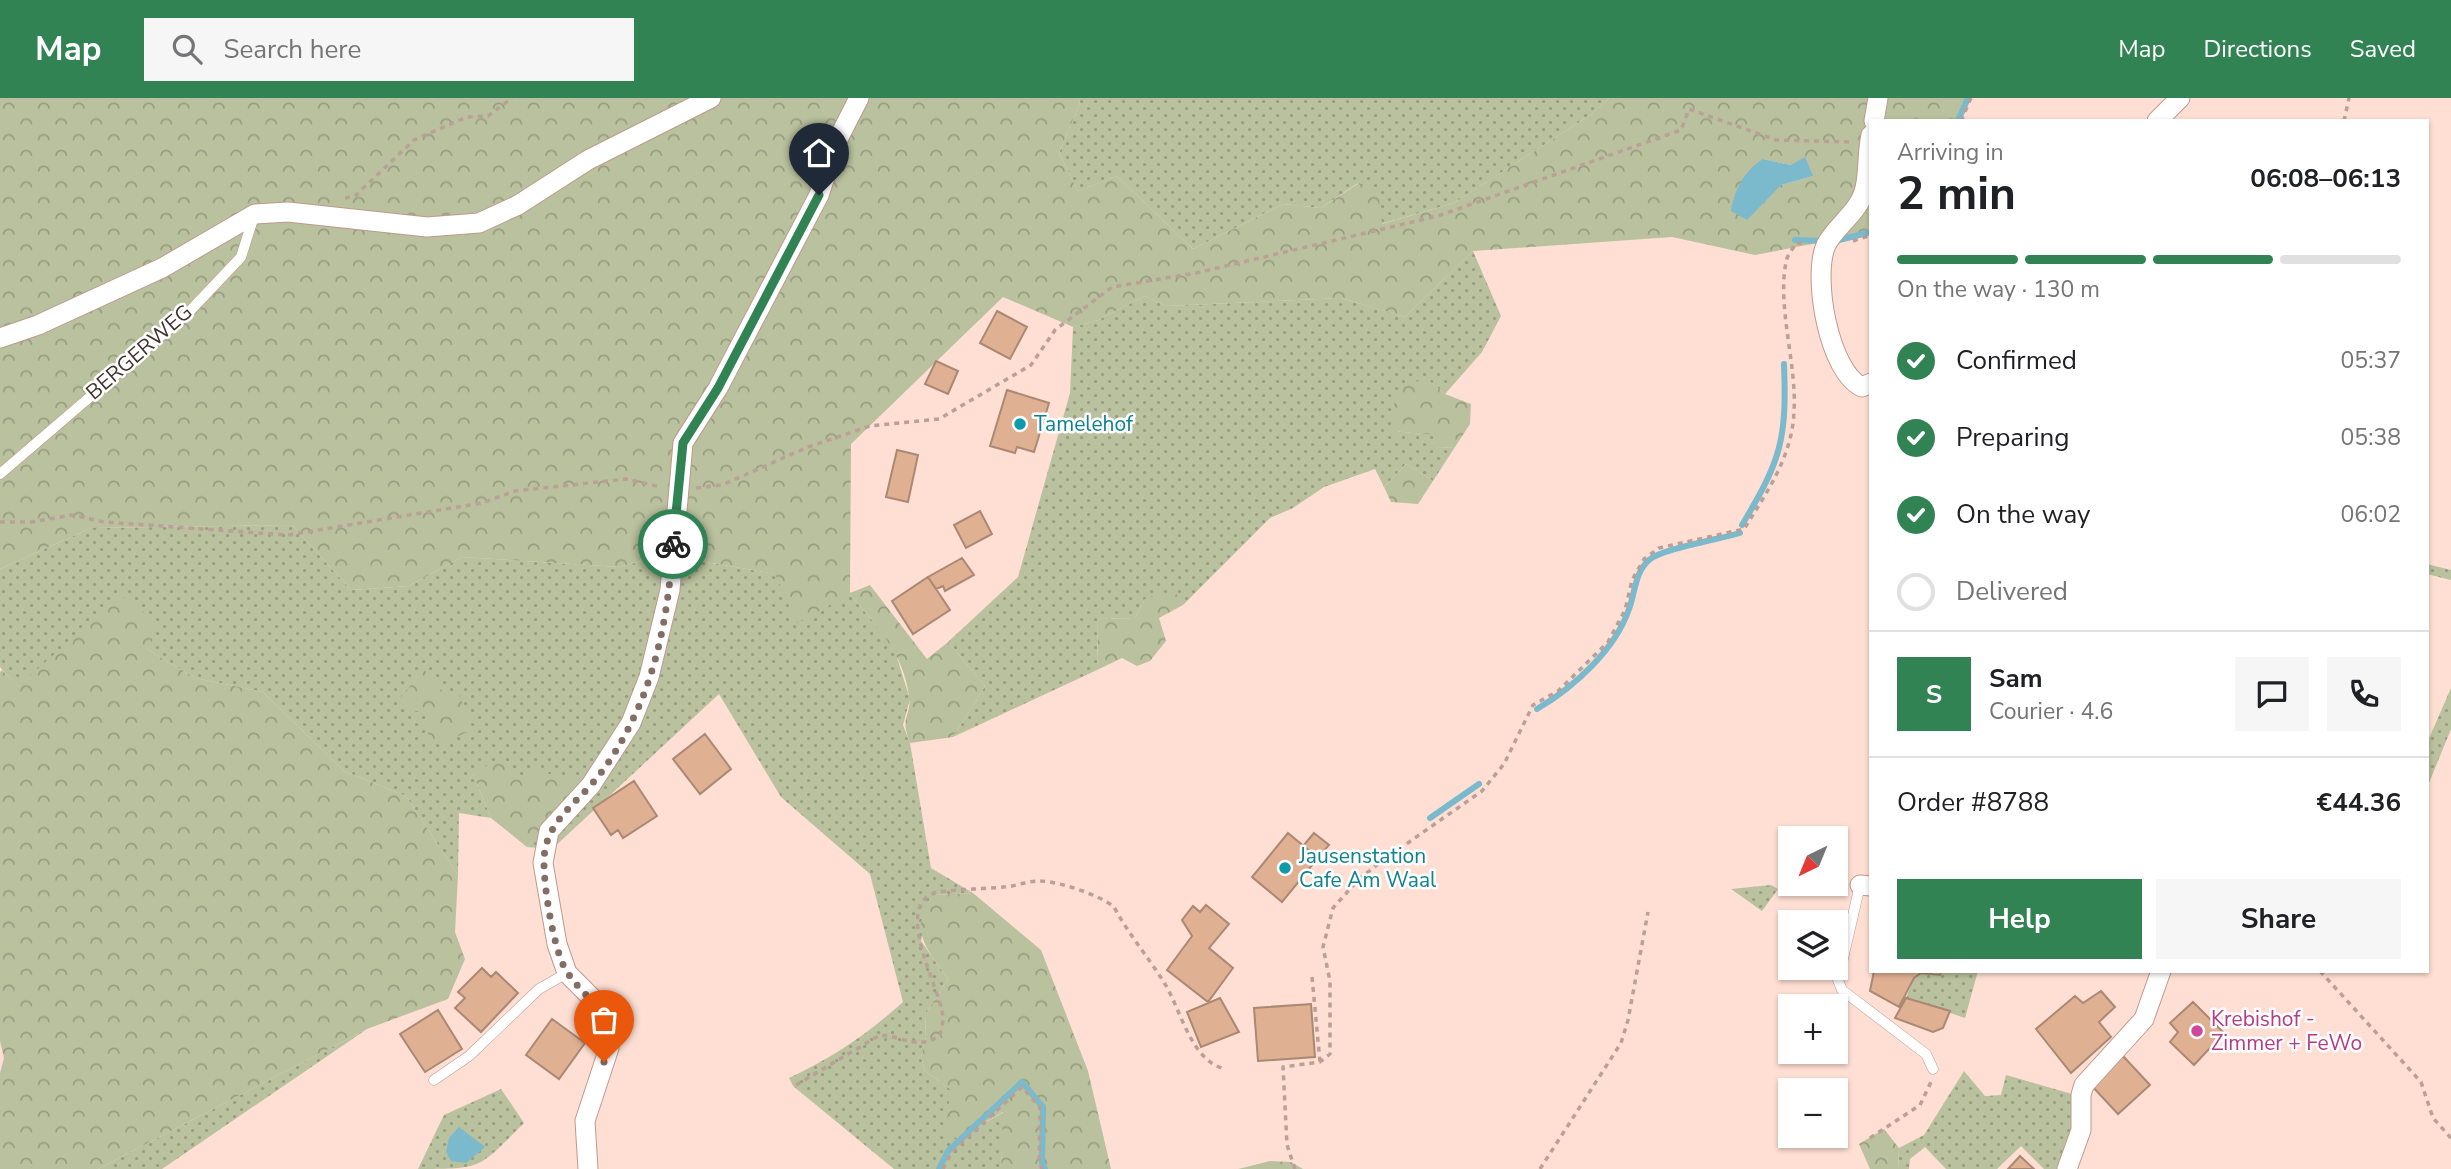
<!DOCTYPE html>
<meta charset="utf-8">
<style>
body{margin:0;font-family:"Nunito Sans",sans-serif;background:#f6f6f6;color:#202124;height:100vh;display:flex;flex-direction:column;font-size:26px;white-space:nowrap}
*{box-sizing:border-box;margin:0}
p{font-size:23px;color:#757577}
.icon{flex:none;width:38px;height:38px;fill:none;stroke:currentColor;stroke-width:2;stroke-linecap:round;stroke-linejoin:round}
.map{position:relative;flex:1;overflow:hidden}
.sheet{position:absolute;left:1869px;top:21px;width:560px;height:854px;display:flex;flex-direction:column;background:#fff;border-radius:0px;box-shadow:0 2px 5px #0004}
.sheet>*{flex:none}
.needle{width:46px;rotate:223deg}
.tools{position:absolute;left:1778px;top:728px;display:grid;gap:14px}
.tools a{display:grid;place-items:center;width:70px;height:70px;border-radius:0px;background:#fff;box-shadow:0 2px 5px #0004;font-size:35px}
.pin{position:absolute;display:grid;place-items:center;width:60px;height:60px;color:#fff;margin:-72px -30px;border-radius:50% 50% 50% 0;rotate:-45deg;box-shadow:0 0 7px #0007}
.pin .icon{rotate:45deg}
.courier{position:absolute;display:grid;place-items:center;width:70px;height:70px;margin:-35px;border:5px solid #318354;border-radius:50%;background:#fff;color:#222;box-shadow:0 2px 9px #0007}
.summary em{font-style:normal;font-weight:700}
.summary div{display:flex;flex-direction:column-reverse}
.summary{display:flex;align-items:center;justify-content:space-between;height:119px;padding:0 28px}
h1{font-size:46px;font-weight:700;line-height:52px}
.bar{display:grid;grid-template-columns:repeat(4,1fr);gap:10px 7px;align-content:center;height:84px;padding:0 28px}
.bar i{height:9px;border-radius:5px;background:#e0e0e0}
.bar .active{background:#318354}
.bar p{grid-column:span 4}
.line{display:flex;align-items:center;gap:18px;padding:0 28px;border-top:2px solid #e0e0e0}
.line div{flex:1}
.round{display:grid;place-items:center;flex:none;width:74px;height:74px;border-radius:0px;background:#f6f6f6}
ol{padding:0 28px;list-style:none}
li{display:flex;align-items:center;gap:21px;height:77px}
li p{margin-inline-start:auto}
li .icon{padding:7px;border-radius:50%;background:#318354;color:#fff;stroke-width:4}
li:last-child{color:#757577}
li i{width:38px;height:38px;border:4px solid #e0e0e0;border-radius:50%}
.cta{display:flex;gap:14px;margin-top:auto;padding:14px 28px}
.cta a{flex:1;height:80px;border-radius:0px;background:#318354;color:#fff;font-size:28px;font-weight:700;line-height:80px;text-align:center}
.cta a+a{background:#f6f6f6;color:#202124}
header{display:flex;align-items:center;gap:42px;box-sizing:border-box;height:98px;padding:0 35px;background:#318354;color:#fff}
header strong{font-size:33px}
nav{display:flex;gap:38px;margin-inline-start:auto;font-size:24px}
.search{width:490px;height:63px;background:#f6f6f6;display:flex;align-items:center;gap:18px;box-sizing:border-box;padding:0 24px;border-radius:0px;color:#757577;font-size:26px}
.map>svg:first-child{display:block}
.green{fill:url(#green-dots)}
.forest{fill:url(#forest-crowns);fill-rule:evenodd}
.water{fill:#7bb9cc}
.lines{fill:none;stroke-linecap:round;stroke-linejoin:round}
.stream{stroke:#7bb9cc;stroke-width:6}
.building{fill:#e0b093;stroke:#a98874;stroke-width:2}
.service-casing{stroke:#bf998b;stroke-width:11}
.minor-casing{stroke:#bf998b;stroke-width:21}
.path{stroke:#baa096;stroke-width:3.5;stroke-dasharray:5 5;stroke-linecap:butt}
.service{stroke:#fff;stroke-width:10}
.minor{stroke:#fff;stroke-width:19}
.done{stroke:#836e66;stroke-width:7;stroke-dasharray:0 12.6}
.route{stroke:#318354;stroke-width:9}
.culture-dot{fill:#0f9aa8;stroke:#fff;stroke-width:2.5}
.hotel-dot{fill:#d1479c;stroke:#fff;stroke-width:2.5}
.labels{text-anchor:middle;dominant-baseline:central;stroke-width:5;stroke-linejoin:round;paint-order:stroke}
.street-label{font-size:21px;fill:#40312b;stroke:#fff}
.culture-label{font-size:21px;fill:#0d838f;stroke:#fff;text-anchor:start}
.hotel-label{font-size:21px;fill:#b23c85;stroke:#fff;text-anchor:start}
</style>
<header>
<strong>Map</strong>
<div class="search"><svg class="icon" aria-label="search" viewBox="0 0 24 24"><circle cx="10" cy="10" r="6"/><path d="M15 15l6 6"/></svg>Search here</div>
<nav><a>Map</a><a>Directions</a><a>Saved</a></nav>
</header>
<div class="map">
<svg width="2451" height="1071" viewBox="0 0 2451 1071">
<defs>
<pattern id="green-dots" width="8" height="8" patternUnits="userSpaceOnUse" patternTransform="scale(1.75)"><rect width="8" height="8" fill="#b9c19e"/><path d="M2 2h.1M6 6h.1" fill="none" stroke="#989d81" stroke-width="1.8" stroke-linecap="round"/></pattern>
<pattern id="forest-crowns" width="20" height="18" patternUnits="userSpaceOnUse" patternTransform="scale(1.75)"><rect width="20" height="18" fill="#b9c19e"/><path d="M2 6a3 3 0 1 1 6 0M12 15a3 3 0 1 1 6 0" fill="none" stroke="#989d81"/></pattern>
</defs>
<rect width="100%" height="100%" fill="#ffdfd3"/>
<!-- green -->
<path class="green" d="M1078 0H1609L1592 16 1454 105 1381 126 1358 85 1321 110 1283 106 1193 151 1117 78 1078 93 1059 55 1080 5Z
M1473 153 1501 218 1482 254 1445 296 1428 282 1393 333 1433 337 1439 350 1455 349 1433 383 1406 366 1384 389 1375 371 1324 389 1293 410 1270 420 1183 507 1179 498 1145 501 1135 520 1098 521 1097 572 953 639 985 588 948 544 1018 479 1070 295 1073 229 1098 222 1145 198 1166 208 1341 200 1405 219Z
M292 427 351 492 409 488 462 459 619 469 665 457 776 476 850 496 893 547 910 601 903 627 910 645 931 770 973 795 932 797 921 843 948 881 925 917 926 939 921 959 925 973 950 991 957 1040 1004 1014 1001 1071H894L793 988 789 980C834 959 866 937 903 904L870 776 781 699 719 596 552 751 527 749 581 683 524 685 473 676 491 720 459 715 458 777 406 698 344 673 263 594 195 580 147 551 17 588 0 569V471L91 430Z
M2427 466 2451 472V482L2427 476Z
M2451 590V631L2427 690V645Z
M1771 787 1778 791 1762 813 1731 791Z
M1941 873H1978L1965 920 1906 900 1914 880 1921 875 1939 877Z
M367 931 162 1071H98Z
M1964 973 1985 998 2001 997 2006 977 2072 996 2071 1038 2057 1071H2044L2021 1048 1997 1071H1946L1925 1049 1910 1061 1909 1071H1898L1899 1050 1924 1037Z
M501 991 524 1025C478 1071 483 1071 418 1071L444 1017Z"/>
<!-- forest -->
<path class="forest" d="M0 0H1078L1080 5 1059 55 1078 93 1117 78 1193 151 1283 106 1321 110 1359 85 1379 97 1382 126 1454 105 1592 16 1609 0H1972L1958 23H1871V132L1859 137 1755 157 1672 139 1473 153 1405 219 1341 200 1166 208 1145 198 1098 222 1073 229 1003 199 851 346 850 495 870 487 927 561 948 544 985 588 953 639 910 645C899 617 912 619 909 598 904 556 876 527 850 496L797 525 775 476 665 457 619 469 462 459 409 488 351 492 292 427 91 430 0 471ZM1763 61 1791 67 1813 78 1781 87Z
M1428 282 1445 296 1471 306 1470 326 1455 349 1439 350 1432 337 1393 333 1390 315 1404 285Z
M1406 366 1433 383 1418 406 1391 404 1384 389Z
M1161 494 1179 497 1183 507 1159 520 1166 543 1150 563 1137 568 1122 560 1097 572 1098 521 1135 520 1145 501Z
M121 498 160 526 147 551 195 580 263 594 344 673 406 698 458 777 455 834 465 861 448 901 367 931 98 1071H0V975L4 960 0 943V574L2 572 18 588Z
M424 571 439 591 459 597 473 631 446 644 428 642V615L410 612 401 599Z
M499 660 523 684 532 672 582 683 527 749 491 720 473 676Z
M973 795 1041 852 1088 973 1111 1071H1001L1003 1014 957 1040 946 1038 950 991 925 973 921 959 926 939 925 917 948 881C926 849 909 835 932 797Z
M1884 1031 1899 1050 1898 1071H1870L1859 1046Z
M1270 1063 1291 1064 1303 1071H1238Z"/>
<!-- water -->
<path class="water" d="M1805 59 1813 78 1781 87 1747 122 1731 113C1735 91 1744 73 1763 61L1791 67Z
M459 1029 485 1049 466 1065 451 1063 446 1054 449 1040Z"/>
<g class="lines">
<!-- stream -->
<path class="stream" d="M1958 23 1968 0
M1795 142 1825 143
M1835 143 1871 134
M1742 427C1781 362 1787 342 1784 266
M1537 611C1574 589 1615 552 1629 511 1635 495 1635 474 1649 462 1661 451 1720 441 1740 435
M1430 720 1479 686
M939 1071 948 1053 1022 984 1043 1009 1042 1065 1045 1071"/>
</g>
<!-- building -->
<path class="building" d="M997 213 1027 229 1010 261 980 245Z
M936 263 958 273 948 296 925 286Z
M1007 292 1049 305 1034 354 1017 349 1015 355 990 348Z
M897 352 918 357 908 404 886 399Z
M980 413 992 436 966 450 954 427Z
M962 460 974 477 945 493 943 488 936 491 928 479Z
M928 479 950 512 913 536 892 503Z
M705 636 731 671 700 696 673 661Z
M634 683 657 718 623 740 618 732 611 737 593 710Z
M1288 735 1318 760 1282 804 1252 779Z
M1314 735 1329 747 1318 760 1303 748Z
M1206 807 1229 826 1209 850 1233 870 1208 904 1167 872 1192 838 1182 822 1193 808 1200 814Z
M482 870 491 879 496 874 518 895 481 934 455 910 465 900 458 894Z
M1874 873H1941L1940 877 1921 875 1914 880 1899 909 1870 893Z
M2101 893 2115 909 2099 924 2111 939 2071 975 2036 931 2075 898 2083 905Z
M1220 900 1239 934 1201 949 1187 914Z
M1906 900 1950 913 1943 930 1933 934 1895 920Z
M2193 904 2224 935 2194 967 2170 944 2178 934 2170 925Z
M1311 906 1315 959 1258 963 1254 910Z
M438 912 462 951 425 974 400 936Z
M552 921 585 945 559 981 526 957Z
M2123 958 2150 987 2118 1016 2091 987Z
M2020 1058 2034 1071H2008Z"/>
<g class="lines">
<defs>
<path id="service" d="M0 376 189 214 241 159 254 118
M1860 787 1838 882 1842 892 1926 956 1933 971
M434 982 469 958 539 891 567 875"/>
<path id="minor" d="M1874 23 1878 0
M2157 23 2180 0
M1871 37C1867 54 1869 73 1865 90 1860 114 1836 127 1826 147 1812 179 1829 274 1862 289L1871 285
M0 240 38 227 162 170 255 116 288 114 427 129 479 125 518 107 588 62 711 0
M1860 787 1871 788
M588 1071 585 1023 609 950V929L594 902 567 875 557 846 543 765 549 733 591 687 631 625 649 579 670 492 683 345 718 290 819 97 836 45 859 0
M2067 1071 2081 1032V997L2084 987 2144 921 2161 873"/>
</defs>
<!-- service casing -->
<use href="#service" class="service-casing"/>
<!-- minor casing -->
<use href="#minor" class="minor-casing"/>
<!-- path -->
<path class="path" d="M1961 23 1971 0
M2344 23 2349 0
M345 100 355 98 414 42 467 19 488 18 512 0
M1853 143 1871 137
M696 390 722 387 808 349 870 328 939 321 1031 267 1055 232 1112 189 1196 175 1438 118 1681 32 1689 11 1776 42 1853 44
M0 424H32L72 417 104 424 288 437 482 405 515 393 626 381 661 389
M2320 873 2421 984 2433 1020 2451 1040
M1312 879 1320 964
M796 987 880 937C903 938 918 953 940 937 941 932 943 926 943 921 942 892 894 814 932 796 942 791 996 791 1012 788 1021 786 1030 783 1039 783 1058 783 1100 797 1114 809 1129 837 1149 860 1165 886 1181 912 1191 963 1225 971
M1870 1040 1920 1007 1931 984
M943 1071 951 1055 1022 989 1040 1010 1039 1065 1042 1071
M1295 1071 1287 1047 1283 969 1320 964 1330 956V883L1323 849 1333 810 1359 781 1382 763 1482 693 1504 666 1533 607 1558 593 1608 544 1625 512 1632 482 1644 461 1659 450 1744 431C1767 394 1792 359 1794 314 1797 266 1777 210 1786 164 1787 157 1793 151 1796 145L1807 146
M1540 1071 1621 945 1628 922 1648 814"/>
<!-- service -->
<use href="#service" class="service"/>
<!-- minor -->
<use href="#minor" class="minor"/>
</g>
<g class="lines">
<!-- done -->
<path class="done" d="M604 964C621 913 591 910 567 874 554 855 544 790 544 766 543 730 568 712 591 687 606 670 621 646 631 625 659 570 669 507 673 446"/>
<!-- route -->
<path class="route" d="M673 446 683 345 718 290 819 97"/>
</g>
<!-- markers -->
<g class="culture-dot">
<circle cx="1020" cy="326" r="7"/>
<circle cx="1285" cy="770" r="7"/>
</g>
<circle class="hotel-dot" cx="2197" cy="933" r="7"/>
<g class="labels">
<!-- street labels -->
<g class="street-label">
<text transform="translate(139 254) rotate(-41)">BERGERWEG</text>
</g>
<!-- culture labels -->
<g class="culture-label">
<text x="1034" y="326">Tamelehof</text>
<text x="1299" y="758">Jausenstation<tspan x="1299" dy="24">Cafe Am Waal</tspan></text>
</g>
<!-- hotel labels -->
<g class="hotel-label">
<text x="2211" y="921">Krebishof -<tspan x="2211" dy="24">Zimmer + FeWo</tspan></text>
</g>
</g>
</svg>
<div class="tools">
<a><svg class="needle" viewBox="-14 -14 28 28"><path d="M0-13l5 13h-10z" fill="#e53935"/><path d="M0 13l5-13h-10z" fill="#757577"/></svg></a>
<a><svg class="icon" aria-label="layers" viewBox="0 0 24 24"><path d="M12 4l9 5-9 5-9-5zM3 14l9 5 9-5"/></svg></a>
<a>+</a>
<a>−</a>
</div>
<div class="pin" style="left:604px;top:964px;background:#ea580c"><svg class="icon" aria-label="bag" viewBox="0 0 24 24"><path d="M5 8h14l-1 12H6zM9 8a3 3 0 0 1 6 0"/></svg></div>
<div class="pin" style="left:819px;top:97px;background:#1f2937"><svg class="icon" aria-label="home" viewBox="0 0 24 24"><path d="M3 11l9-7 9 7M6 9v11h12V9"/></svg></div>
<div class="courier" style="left:673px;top:446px"><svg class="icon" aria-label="bike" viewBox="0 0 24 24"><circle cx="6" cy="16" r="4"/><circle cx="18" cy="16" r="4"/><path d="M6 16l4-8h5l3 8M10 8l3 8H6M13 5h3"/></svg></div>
<section class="sheet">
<div class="summary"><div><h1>2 min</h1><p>Arriving in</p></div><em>06:08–06:13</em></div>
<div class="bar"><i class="active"></i><i class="active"></i><i class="active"></i><i></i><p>On the way · 130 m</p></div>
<ol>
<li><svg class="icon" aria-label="check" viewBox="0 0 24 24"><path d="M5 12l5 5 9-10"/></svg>Confirmed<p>05:37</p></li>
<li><svg class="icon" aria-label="check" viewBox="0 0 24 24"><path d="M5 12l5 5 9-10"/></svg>Preparing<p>05:38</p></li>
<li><svg class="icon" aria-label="check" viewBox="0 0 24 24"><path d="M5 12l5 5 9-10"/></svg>On the way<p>06:02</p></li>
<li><i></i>Delivered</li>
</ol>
<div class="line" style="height:126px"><b class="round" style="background:#318354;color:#fff">S</b><div><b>Sam</b><p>Courier · 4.6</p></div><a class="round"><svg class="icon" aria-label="chat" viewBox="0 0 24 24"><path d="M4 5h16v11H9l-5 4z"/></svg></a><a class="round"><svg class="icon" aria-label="phone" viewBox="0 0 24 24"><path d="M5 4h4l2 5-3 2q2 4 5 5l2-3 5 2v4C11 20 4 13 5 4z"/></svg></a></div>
<div class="line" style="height:91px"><div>Order #8788</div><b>€44.36</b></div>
<div class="cta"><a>Help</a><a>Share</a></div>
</section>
</div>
